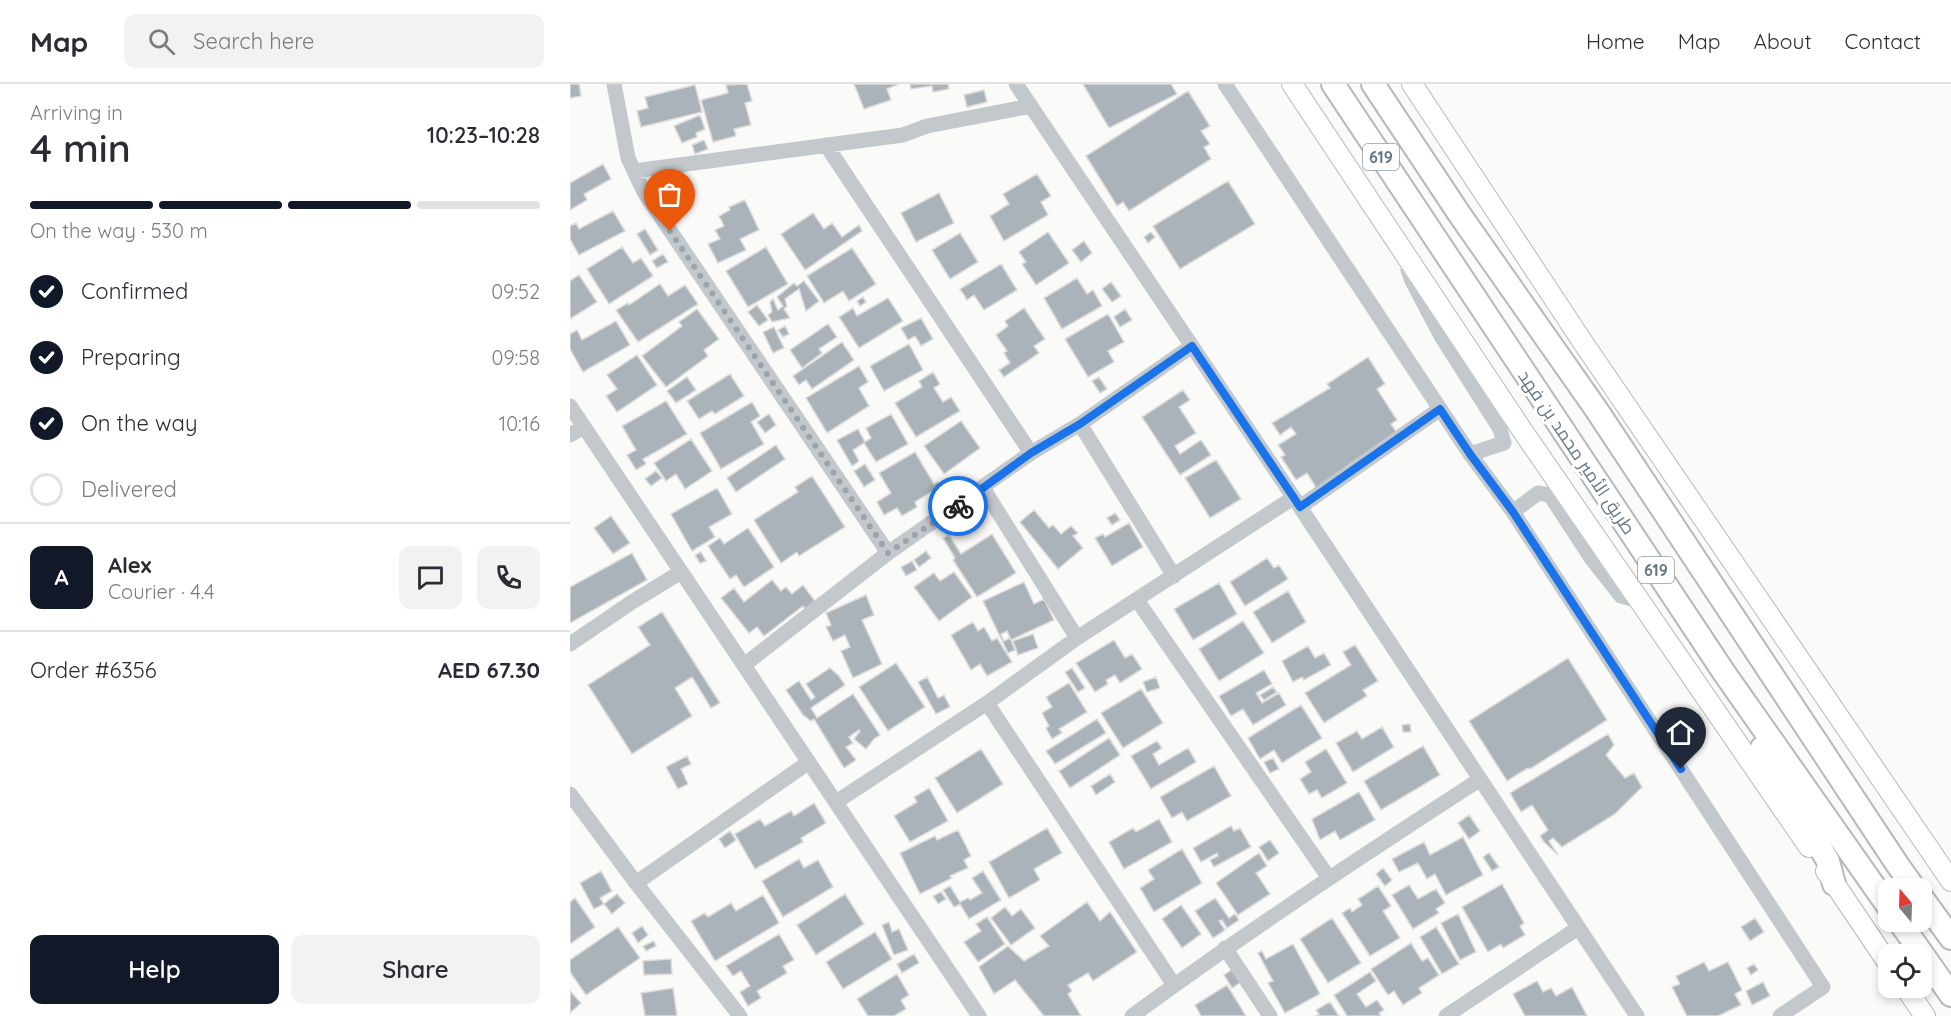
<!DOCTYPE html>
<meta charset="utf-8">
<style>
body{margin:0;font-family:Quicksand,Cairo,sans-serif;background:#f2f2f3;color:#2b2b33;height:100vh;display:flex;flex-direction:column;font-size:22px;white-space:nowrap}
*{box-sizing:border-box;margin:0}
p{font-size:20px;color:#7c7c81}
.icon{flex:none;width:33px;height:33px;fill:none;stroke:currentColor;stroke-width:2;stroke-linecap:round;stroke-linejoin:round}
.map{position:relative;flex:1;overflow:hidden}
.side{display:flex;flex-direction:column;background:#fff;width:570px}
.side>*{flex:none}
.needle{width:39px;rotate:341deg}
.fabs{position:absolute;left:1308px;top:794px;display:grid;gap:12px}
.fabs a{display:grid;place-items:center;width:54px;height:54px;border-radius:12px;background:#fff;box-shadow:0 3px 9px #0003;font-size:30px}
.pin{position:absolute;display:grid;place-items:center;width:51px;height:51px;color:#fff;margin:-62px -26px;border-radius:50% 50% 50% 0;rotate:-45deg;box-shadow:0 0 6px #0007}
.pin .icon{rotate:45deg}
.courier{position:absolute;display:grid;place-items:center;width:60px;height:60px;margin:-30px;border:4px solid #1a73e8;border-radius:50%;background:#fff;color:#222;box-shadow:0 2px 8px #0007}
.summary em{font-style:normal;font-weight:600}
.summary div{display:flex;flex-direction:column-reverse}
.summary{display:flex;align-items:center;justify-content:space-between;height:102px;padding:0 30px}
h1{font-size:39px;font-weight:600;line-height:45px}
.bar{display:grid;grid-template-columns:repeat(4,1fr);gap:9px 6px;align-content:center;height:72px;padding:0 30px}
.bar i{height:8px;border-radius:4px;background:#e1e1e2}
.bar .current{background:#111827}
.bar p{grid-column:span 4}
.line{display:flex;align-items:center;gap:15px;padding:0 30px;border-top:2px solid #e1e1e2}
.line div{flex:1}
.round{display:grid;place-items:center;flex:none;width:63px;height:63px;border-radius:12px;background:#f2f2f3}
ol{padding:0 30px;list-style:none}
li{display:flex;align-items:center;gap:18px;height:66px}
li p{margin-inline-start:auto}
li .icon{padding:6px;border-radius:50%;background:#111827;color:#fff;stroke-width:4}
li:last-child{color:#7c7c81}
li i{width:33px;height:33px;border:3px solid #e1e1e2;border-radius:50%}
.primary-button{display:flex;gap:12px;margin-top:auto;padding:12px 30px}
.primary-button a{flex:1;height:69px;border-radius:12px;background:#111827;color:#fff;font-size:24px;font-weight:600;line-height:69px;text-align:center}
.primary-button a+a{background:#f2f2f3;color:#2b2b33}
header{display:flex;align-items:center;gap:36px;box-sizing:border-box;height:84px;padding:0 30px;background:#fff;border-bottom:2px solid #e1e1e2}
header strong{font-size:28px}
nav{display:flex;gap:33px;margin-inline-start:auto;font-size:21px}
.search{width:420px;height:54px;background:#f2f2f3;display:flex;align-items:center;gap:15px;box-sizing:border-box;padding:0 21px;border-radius:12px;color:#7c7c81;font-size:22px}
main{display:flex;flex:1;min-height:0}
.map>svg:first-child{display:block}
.building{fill:#aab3b9;stroke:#dcdcda;stroke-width:1.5}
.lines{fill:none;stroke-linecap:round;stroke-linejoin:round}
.major-casing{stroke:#b5babe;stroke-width:22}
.highway-casing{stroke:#b4b9bd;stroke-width:26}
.minor{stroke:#c3c8cc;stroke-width:15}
.major{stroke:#fff;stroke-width:20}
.highway{stroke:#fff;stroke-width:22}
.done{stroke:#99a4ac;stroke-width:6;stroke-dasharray:0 10.8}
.route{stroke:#1a73e8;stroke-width:8}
.labels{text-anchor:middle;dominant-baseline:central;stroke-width:6;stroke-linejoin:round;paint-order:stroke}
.shield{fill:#fff;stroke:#939fa8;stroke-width:1.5}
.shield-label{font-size:16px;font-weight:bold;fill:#657683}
.street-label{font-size:18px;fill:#657683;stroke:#fff}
</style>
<header>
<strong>Map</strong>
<div class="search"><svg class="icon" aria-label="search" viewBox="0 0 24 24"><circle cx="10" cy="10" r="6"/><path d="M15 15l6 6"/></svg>Search here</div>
<nav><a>Home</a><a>Map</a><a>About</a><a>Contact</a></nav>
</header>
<main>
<section class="side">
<div class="summary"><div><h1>4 min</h1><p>Arriving in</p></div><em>10:23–10:28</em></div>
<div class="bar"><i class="current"></i><i class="current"></i><i class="current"></i><i></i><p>On the way · 530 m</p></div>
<ol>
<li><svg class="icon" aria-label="check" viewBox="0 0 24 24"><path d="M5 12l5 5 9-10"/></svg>Confirmed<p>09:52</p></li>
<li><svg class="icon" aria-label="check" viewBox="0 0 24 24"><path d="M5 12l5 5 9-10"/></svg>Preparing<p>09:58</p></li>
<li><svg class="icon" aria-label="check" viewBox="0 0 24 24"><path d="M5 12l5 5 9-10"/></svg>On the way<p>10:16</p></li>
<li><i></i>Delivered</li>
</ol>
<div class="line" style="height:108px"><b class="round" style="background:#111827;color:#fff">A</b><div><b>Alex</b><p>Courier · 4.4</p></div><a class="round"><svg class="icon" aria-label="chat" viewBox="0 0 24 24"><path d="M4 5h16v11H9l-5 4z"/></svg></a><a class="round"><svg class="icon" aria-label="phone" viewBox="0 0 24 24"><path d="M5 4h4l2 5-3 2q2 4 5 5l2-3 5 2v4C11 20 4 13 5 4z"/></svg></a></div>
<div class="line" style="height:78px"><div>Order #6356</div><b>AED 67.30</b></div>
<div class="primary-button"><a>Help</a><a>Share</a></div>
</section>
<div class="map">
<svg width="1381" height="932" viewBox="0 0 1381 932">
<rect width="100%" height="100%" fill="#fafaf8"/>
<!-- building -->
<path class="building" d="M0 0H9L11 12 0 14Z
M177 0 182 17 175 19 181 41 164 45 166 52 143 58 131 16 158 9 156 1Z
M284 0H329L317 5 321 16 294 25Z
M340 0H378L379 5 363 8 362 2 341 5Z
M513 0H601L607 10 539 44Z
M125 1 132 28 71 43 67 27 78 24 75 13Z
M414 6 417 18 397 23 394 11Z
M618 7 640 42 631 47 640 60 634 63 641 75 559 127 553 118 547 122 516 72Z
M130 31 135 45 126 49 127 53 112 59 104 42Z
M134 56 138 65 125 70 122 61Z
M33 80 41 95 14 110 17 116 0 126V99Z
M467 90 481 112 471 118 478 131 434 157 420 132 439 120 433 110Z
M658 97 685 140 610 185 583 142Z
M369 109 384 139 346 158 331 129Z
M175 116 189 146 170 155 176 166 148 179 138 160 150 155 145 146 154 142 149 132 160 126 159 123Z
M43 127 55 147 9 171 0 155V142L6 139 9 145Z
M243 129 254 145 262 139 272 153 289 141 292 147 235 186 211 150Z
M75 145 88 166 80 171 67 150Z
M478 148 499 179 466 201 452 180 456 178 449 168Z
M581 148 585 153 578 159 574 153Z
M390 149 408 178 380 195 362 166Z
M514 157 522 169 511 178 502 166Z
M52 163 63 179 71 174 83 192 39 220 17 185Z
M196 163 218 200 178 223 156 187Z
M282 164 306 200 279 217 273 207 254 219 237 192Z
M93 170 98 178 87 184 82 177Z
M431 180 447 206 414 226 404 211 397 216 390 205Z
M9 191 27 218 0 235V197Z
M507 194 517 210 523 206 532 222 492 245 474 214Z
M234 197 249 217 236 227 229 205 215 215 217 222 214 225 220 234 202 238 198 231 202 228 200 218 203 215 208 226 213 222 207 213 224 199 227 202Z
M541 198 551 212 542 218 532 205Z
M90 200 98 212 115 201 128 220 68 258 46 226 58 219 59 221Z
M293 213 296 218 290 222 287 217Z
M318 214 333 237 289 264 269 233 283 224 287 232Z
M187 221 198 236 189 242 178 228Z
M454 224 475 255 464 262 469 269 434 293 429 286 440 279 434 269 437 267 426 251 438 242 435 237Z
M127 225 149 255 134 266 138 272 96 303 72 272 112 242 109 238Z
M555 225 562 236 550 243 544 233Z
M538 230 554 258 538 267 544 278 518 293 495 255Z
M351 234 363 255 351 262 345 252 338 256 331 244Z
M46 237 60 261 13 288 0 265V250L7 246 12 256Z
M258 240 267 253 249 265 252 269 232 284 220 266Z
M215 242 219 250 213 253 208 246Z
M204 243 214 264 203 269 193 248Z
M272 258 284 276 242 305 236 296 229 301 223 292Z
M339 260 353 286 314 307 300 282Z
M67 271 87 301 47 328 36 312 47 305 37 291Z
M798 273 815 300 807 305 827 336 821 340 829 352 747 405 737 389 726 396 711 373 715 371 708 361 726 350 721 343 710 351 702 339 760 304 757 300Z
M289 282 298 298 289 304 299 322 257 349 236 314Z
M363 288 370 300 364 304 373 318 381 313 390 327 346 353 325 319 352 303 349 297Z
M160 290 174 312 145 330 142 327 129 335 117 317Z
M117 293 126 306 106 319 97 307Z
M529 293 537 305 530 309 522 297Z
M613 306 620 316 609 323 626 349 605 362 610 370 631 356 641 371 610 391 572 333Z
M96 317 117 350 73 375 76 380 66 386 57 371 66 366 52 342Z
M182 318 190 332 181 338 194 360 151 385 130 349Z
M199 330 206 341 195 349 187 338Z
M321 330 338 360 306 378 294 359 283 366 289 377 282 382 267 356 288 345 295 358 301 354 296 344Z
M391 337 410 364 374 390 354 362Z
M121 355 142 387 115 405 106 390 96 397 84 379Z
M206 361 215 375 166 408 157 394Z
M345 368 364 400 368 398 376 411 366 416 361 408 345 418 347 423 332 432 327 424 314 431 307 418 321 409 309 389Z
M646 376 671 415 640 434 615 394Z
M295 380 305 396 294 403 284 387Z
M86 387 92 394 81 402 75 395Z
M242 392 275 443 229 472 227 468 211 479 184 436 228 408 225 403Z
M147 404 162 430 139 443 145 453 122 467 101 430Z
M464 426 479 444 483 441 491 450 501 442 508 449 503 452 513 464 488 485 450 438Z
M545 429 550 436 542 441 537 434Z
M41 432 60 459 43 470 24 444Z
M403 435 407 442 395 449 391 443Z
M559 439 573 463 542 482 525 454 533 450 535 453Z
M178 444 204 483 174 503 166 491 160 495 138 462 150 454 154 460Z
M422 450 446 489 407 513 383 476 385 474 373 454 379 451 391 470Z
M356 467 361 474 349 483 344 476Z
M131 468 136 477 130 479 125 471Z
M62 469 77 496 0 539V503Z
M697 474 704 484 709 481 718 495 675 522 660 498Z
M342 477 347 486 336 492 331 483Z
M384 488 402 513 369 537 344 503 364 489 370 497Z
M202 496 211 507 216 503 222 510 233 501 245 517 235 525 233 522 194 552 187 543 179 549 151 514 164 504 174 518Z
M454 498 464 520 474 515 484 536 441 556 437 547 431 550 434 557 440 554 445 566 438 569 413 517Z
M649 499 667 530 623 556 604 525Z
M718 507 736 538 702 559 683 528Z
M296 511 304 531 292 536 312 580 283 594 271 567 280 563 275 551 263 557 256 543 261 541 256 529Z
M92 528 150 619 141 624 122 593 105 604 122 632 62 670 18 601 80 561 68 543Z
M673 537 694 569 649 597 629 565Z
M403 538 408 547 414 543 422 557 427 554 442 578 417 592 410 580 401 586 381 551Z
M463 550 468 564 448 571 443 557Z
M544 556 555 574 562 570 572 585 550 599 545 591 536 596 538 600 525 608 506 579Z
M785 561 808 597 793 606 797 612 754 639 735 609 781 581 773 568Z
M738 562 745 574 754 569 761 581 734 596 732 593 723 598 712 577Z
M998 574 1037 636 960 685 958 684 937 697 899 637Z
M326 579 355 623 318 647 289 603Z
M260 584 269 592 275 601 241 624 247 634 283 610 310 651 304 655 296 665 284 655 290 647 289 646 279 653 283 659 276 663 286 676 274 684 244 635 241 637 233 631 216 606 229 597 241 616 245 613 236 600Z
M502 584 515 604 508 608 495 588Z
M694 586 702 600 686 609 692 619 709 609 716 621 683 641 673 625 661 632 649 612Z
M357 593 368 614 374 611 380 623 366 630 348 598Z
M586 593 590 604 577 608 573 598Z
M499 599 517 628 489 645 492 649 482 655 476 644 479 642 472 629 482 623 476 613Z
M703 603 707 608 694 616 690 611Z
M571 605 593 639 553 664 531 629Z
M731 621 752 654 712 679 704 666 690 675 678 654Z
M527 635 536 649 485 680 476 667Z
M840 640 841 648H833L832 641Z
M812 643 824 663 783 688 766 659 787 647 792 655Z
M1038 650 1044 661 1036 671 1055 694 1064 689 1072 703 1045 730 992 763 983 754 979 757 988 771 974 758 970 752 978 746 962 721 951 728 940 709Z
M539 654 550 671 500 704 489 687Z
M587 657 592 664 583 670 589 681 618 664 626 678 581 705 561 672Z
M853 662 870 691 811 726 794 697Z
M411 665 433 700 387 729 365 694Z
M756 665 777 699 752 714 747 706 739 710 730 695 741 688 735 678Z
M117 672 121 680 111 685 118 700 108 705 96 683Z
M703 674 709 685 700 689 694 678Z
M644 682 661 712 617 737 612 728 602 734 590 713Z
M540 690 545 698 526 711 521 702Z
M359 704 378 737 340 758 324 732 347 718 344 713Z
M789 708 805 736 770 756 765 747 750 756 742 735Z
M244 719 256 739 231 754 233 758 185 785 165 750 190 735 195 742 221 727 224 732Z
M899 731 910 747 899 755 888 739Z
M589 735 602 758 554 785 539 758 563 744 566 748Z
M661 742 664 747 670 744 681 763 644 783 640 776 648 772 647 769 631 778 623 764Z
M477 744 492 769 464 785 470 796 439 814 419 778Z
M388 746 401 772 394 776 398 784 380 792 382 794 350 810 330 769 365 752 367 756Z
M160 747 166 756 155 764 149 755Z
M893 753 913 791 876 811 865 790 857 795 848 779 829 788 822 775 854 758 860 771Z
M700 756 709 769 698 777 689 763Z
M612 765 632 799 584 828 570 804 584 795 578 786Z
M689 769 697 782 686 789 700 810 668 831 646 799Z
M919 769 929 783 922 787 913 773Z
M229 775 234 784 248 776 263 803 213 833 192 797Z
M813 784 822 796 815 802 806 790Z
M31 787 42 807 30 814 34 820 24 825 10 799Z
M413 787 431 816 399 835 390 820 384 823 373 806 380 802 390 818 398 814 400 816 412 809 402 794Z
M932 800 954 839 950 842 955 851 933 864 931 860 918 868 892 823Z
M839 801 848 815 866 805 875 819 866 825 869 829 843 845 822 811Z
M808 802 821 822 813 827 830 854 800 872 772 829 780 824 782 828 792 821 788 815Z
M371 808 376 815 368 820 363 812Z
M47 810 55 819 42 830 34 820Z
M275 810 294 840 246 871 227 841Z
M193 811 209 839 145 877 121 837 135 829 138 833 161 819 166 827Z
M5 814 25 843 0 860V818Z
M645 814 659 834 665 830 669 836 657 844 652 836 649 837 655 846 643 854 625 827Z
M517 818 530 837 540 828 567 868 523 897 518 889 498 901 502 907 498 910 511 932H474L445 896 424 910 409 883 438 862 454 877 479 862 470 852Z
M611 821 631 850 612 864 592 835Z
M435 823 442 832 451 825 465 844 441 861 421 834Z
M888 830 906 868 890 876 871 839Z
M417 833 435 860 408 878 394 858 411 847 406 840Z
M762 834 791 879 758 899 730 855Z
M1185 834 1194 848 1180 857 1171 843Z
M319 838 322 848 329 845 338 866 324 871 312 841Z
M72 842 78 851 68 859 62 849Z
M48 843 70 874 16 911 0 888V876Z
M866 843 889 880 872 890 850 853Z
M305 848 322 875 273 905 256 878Z
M209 850 224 876 213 882 217 889 187 907 191 914 178 922 170 908 180 902 171 887 163 892 156 882Z
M84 857 86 862 76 867 73 862Z
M841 859 852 877 858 874 869 891 849 904 852 909 833 921 824 907 818 911 801 885Z
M723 860 750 910 715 929 698 899 703 897 688 869 692 867 696 875Z
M344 870 349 879 332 889 327 880Z
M101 875 102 890 74 891 73 877Z
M1134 878 1139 887 1158 878 1172 906 1165 910 1171 921 1148 932H1117L1102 903 1110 900 1106 892Z
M1184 880 1188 886 1181 891 1177 884Z
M663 885 671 898 662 904 654 891Z
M800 888 806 897 787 910 796 923 807 916 814 926 809 929 811 932H777L764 911Z
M327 890 339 911 331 916 336 925 324 932H298L287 915Z
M967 897 973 908 981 904 986 912 1002 903 1017 932H955L943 910Z
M1193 898 1200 912 1182 921 1176 907Z
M657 901 676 932H631L625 921Z
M103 904 107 932H75L71 909Z
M0 907 11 919 0 929Z
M760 918 769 932H746L749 930 746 926Z"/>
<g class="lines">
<defs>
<path id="major" d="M722 0 952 346 1239 763
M842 0 1014 260 1381 797
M1256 787 1318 879
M1335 903 1355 932"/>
<path id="highway" d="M763 0 1155 590 1318 822
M803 0 890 131 1026 325 1327 780 1344 804
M1192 664 1258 777 1264 800
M1352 814 1381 854
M1329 837 1381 911"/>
</defs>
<!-- major casing -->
<use href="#major" class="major-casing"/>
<!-- highway casing -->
<use href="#highway" class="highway-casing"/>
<!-- minor -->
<path class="minor" d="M44 0 58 74 74 108 318 469
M446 0 730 423 1067 932
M655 0 900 370 943 428 1253 903 1210 932
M256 61 461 369
M64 87 333 51 357 42 461 22
M838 186 842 197 871 252 930 345 934 359 900 370
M0 322 409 932
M510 340 604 492
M0 351 14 343
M413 404 507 554
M730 423 870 325
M943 428 968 409 980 411 1021 474 1051 512 1070 517
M567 516 759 794
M0 560 62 518 111 488
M174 581 318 469 461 369 510 340 622 262
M417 619 604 901
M0 710 66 799 170 932
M266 718 417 619 507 554 723 414
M66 799 239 678
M655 864 700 932
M562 932C675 849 792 772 909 696
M876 932 1008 844"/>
<!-- major -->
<use href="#major" class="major"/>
<!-- highway -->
<use href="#highway" class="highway"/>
</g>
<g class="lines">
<!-- done -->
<path class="done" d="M100 147 318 469 388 422"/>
<!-- route -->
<path class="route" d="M388 422 461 369 510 340 622 262 730 423 870 325 900 370 943 428 1111 685"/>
</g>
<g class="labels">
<!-- shield labels -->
<g class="shield">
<rect x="793" y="60" width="36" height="26" rx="4.5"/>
<rect x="1068" y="473" width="36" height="26" rx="4.5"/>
</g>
<g class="shield-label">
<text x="811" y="73">619</text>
<text x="1086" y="486">619</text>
</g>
<!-- street labels -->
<g class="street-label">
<text transform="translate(1007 368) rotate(56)">طريق الأمير محمد بن فهد</text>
</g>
</g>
</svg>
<div class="fabs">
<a><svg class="needle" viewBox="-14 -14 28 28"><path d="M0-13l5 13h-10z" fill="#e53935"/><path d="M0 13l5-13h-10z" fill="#7c7c81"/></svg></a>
<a><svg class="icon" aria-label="locate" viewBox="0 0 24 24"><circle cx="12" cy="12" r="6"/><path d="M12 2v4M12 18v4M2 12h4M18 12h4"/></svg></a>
</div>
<div class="pin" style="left:100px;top:147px;background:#ea580c"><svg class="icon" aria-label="bag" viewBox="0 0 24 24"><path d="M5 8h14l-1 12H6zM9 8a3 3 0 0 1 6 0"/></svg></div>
<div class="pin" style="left:1111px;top:685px;background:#1f2937"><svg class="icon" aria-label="home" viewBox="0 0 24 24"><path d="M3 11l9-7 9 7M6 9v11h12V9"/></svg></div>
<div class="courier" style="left:388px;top:422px"><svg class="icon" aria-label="bike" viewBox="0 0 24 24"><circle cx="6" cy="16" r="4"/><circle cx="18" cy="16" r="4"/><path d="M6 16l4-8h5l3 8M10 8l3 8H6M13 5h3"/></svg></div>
</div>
</main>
